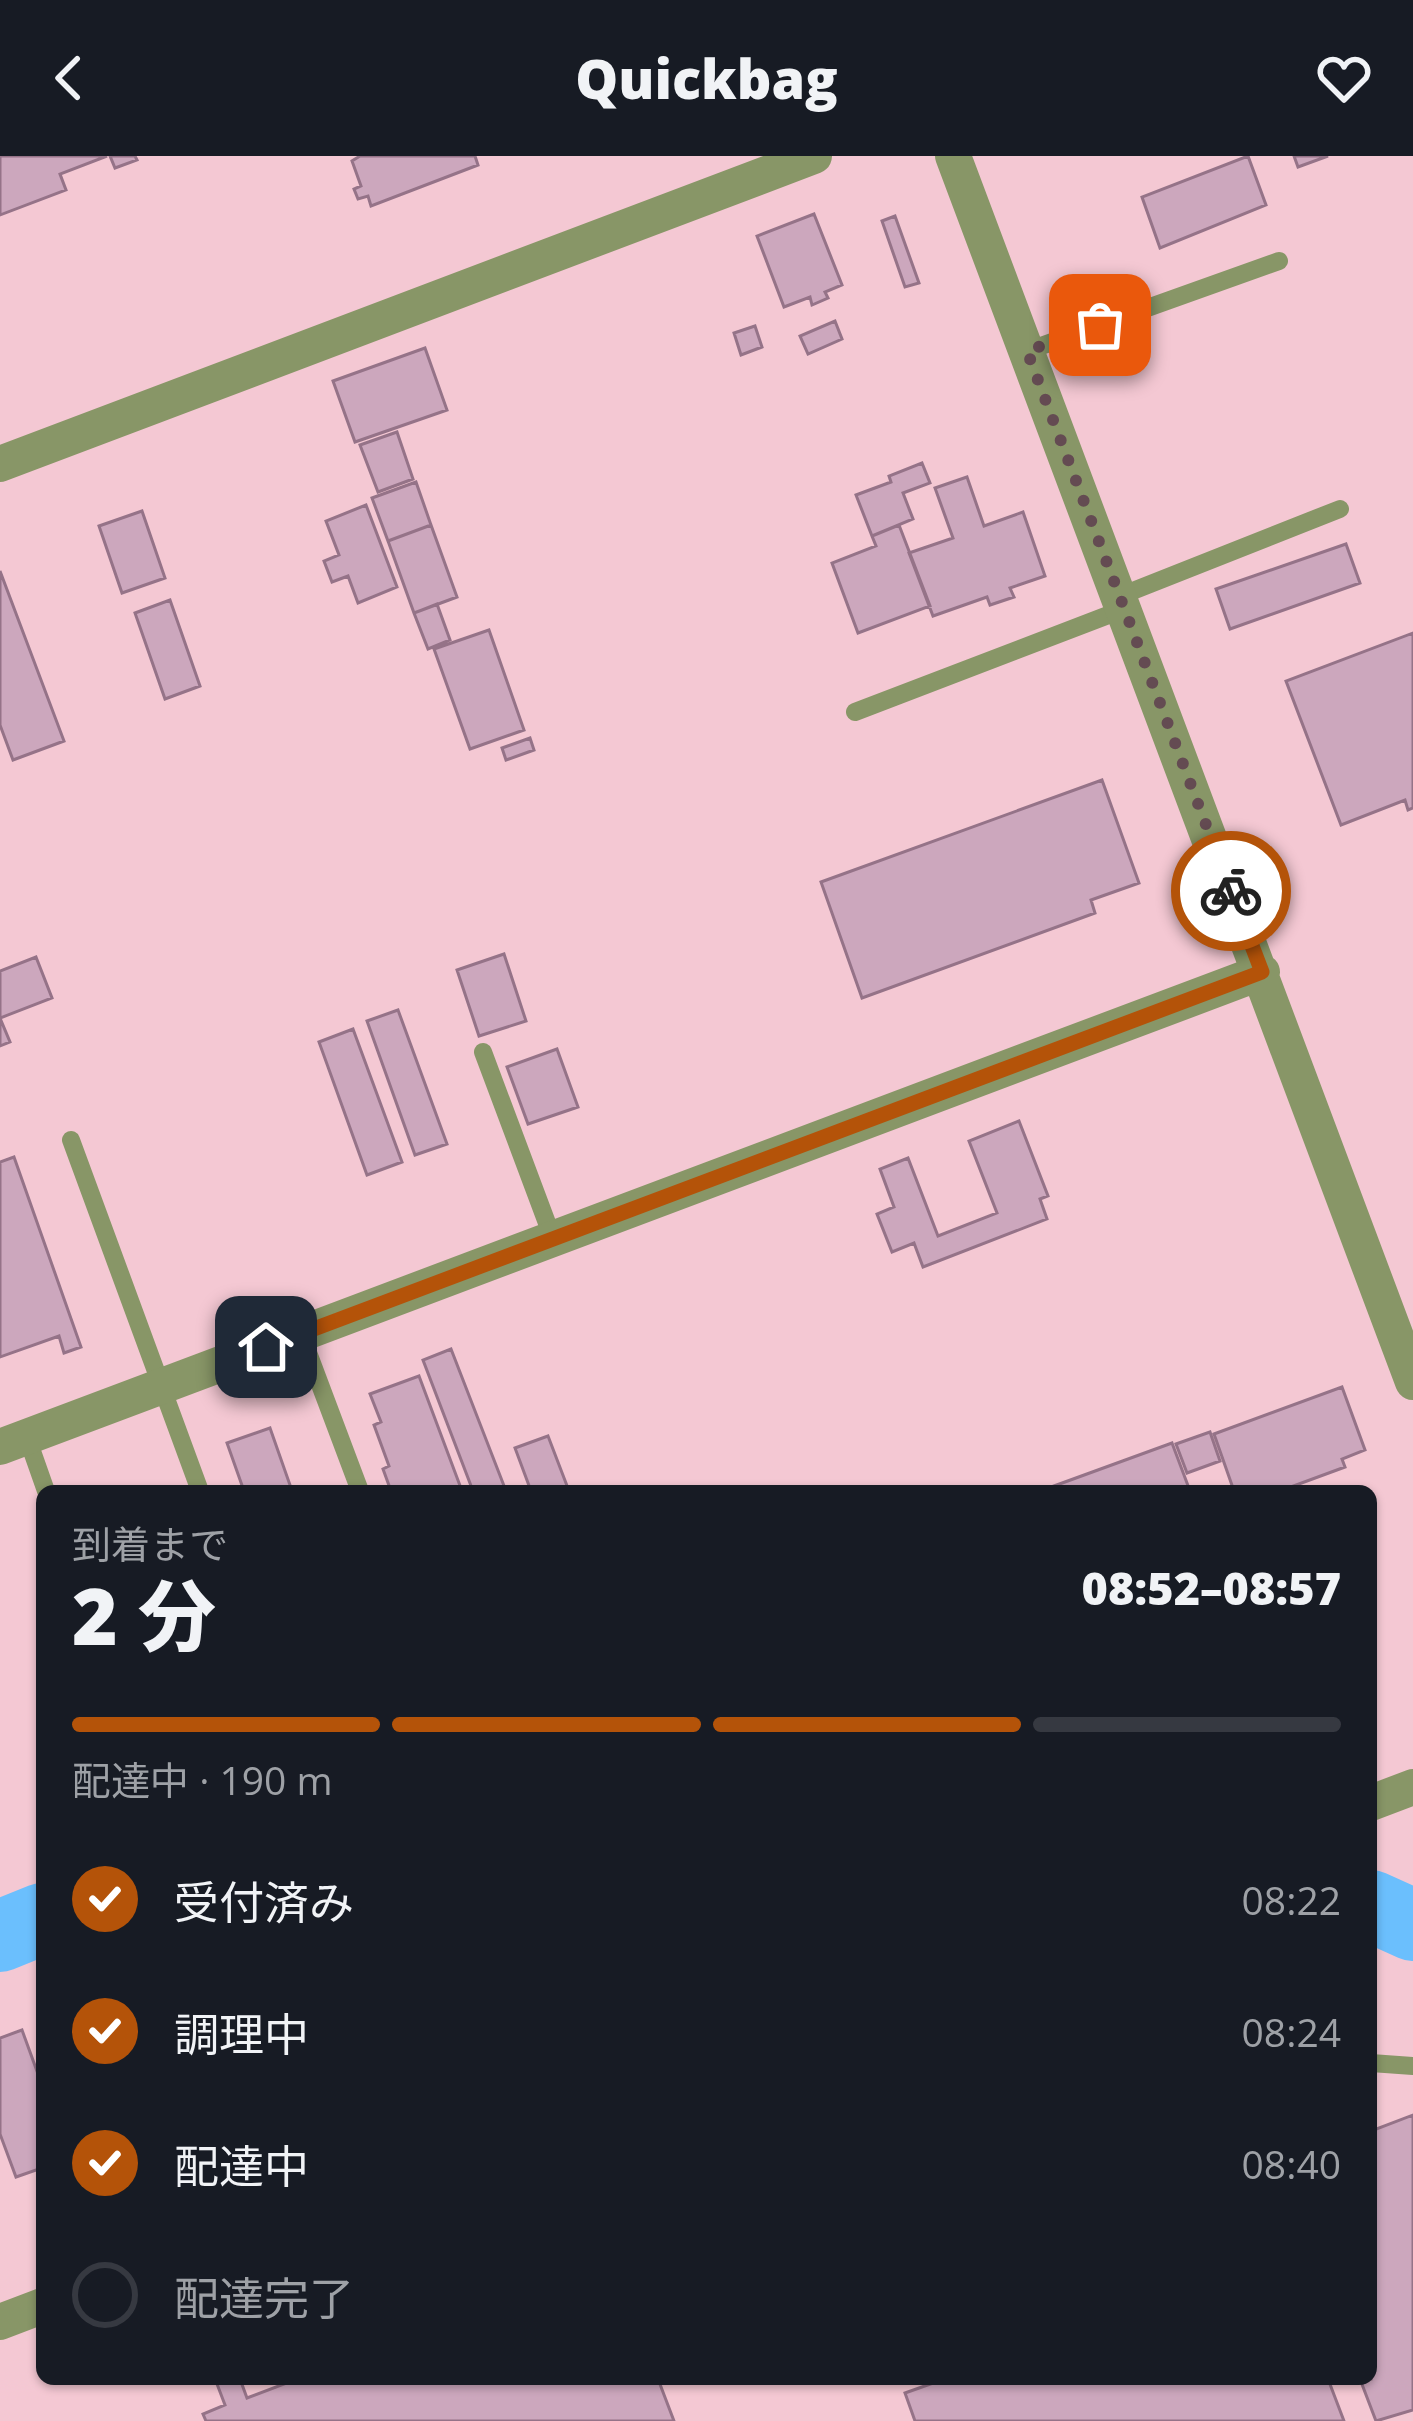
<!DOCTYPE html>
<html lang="ja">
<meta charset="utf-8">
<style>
body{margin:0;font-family:"Open Sans","Noto Sans JP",sans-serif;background:#20242c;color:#f1f3f6;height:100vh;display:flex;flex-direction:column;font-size:45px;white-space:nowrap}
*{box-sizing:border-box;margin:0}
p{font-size:39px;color:#9ea1a6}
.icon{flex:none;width:66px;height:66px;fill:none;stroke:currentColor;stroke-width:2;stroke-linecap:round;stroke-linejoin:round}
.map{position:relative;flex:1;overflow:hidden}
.details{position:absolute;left:36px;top:1329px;width:1341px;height:900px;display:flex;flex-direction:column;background:#171b24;border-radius:18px;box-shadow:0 3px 9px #0004}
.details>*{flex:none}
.pin{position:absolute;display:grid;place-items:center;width:102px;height:102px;color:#fff;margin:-51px;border-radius:24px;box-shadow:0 6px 18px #0006}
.courier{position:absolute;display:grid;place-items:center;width:120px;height:120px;margin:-60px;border:9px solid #b45309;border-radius:50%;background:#fff;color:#222;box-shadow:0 3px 15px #0007}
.overview em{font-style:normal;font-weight:800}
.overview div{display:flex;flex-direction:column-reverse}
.overview{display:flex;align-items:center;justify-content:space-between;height:204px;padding:0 36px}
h1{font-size:78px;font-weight:800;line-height:90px}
.bar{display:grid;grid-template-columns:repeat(4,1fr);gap:18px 12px;align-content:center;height:144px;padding:0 36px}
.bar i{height:15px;border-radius:9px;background:#363941}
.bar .on{background:#b45309}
.bar p{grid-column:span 4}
ol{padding:0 36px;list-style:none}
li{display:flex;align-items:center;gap:36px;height:132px}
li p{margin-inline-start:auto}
li .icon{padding:12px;border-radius:50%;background:#b45309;color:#fff;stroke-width:4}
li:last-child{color:#9ea1a6}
li i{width:66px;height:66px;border:6px solid #363941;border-radius:50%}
header{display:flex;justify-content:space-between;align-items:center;height:156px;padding:0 36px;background:#171b24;font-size:54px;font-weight:800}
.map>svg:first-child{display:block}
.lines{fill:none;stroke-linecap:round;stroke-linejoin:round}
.river{stroke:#6bbffd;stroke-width:72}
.building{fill:#cca7bd;stroke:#957388;stroke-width:3}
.lane{stroke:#889667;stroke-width:18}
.street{stroke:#889667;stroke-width:36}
.done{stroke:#644b52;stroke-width:12;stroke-dasharray:0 21.6}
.route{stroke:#b45309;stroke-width:15}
</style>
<header><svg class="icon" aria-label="back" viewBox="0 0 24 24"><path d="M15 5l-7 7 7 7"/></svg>Quickbag<svg class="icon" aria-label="heart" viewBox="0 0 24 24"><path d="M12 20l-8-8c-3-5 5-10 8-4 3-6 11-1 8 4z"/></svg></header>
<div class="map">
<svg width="1413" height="2265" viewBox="0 0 1413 2265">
<rect width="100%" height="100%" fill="#f4c8d3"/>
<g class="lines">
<!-- river -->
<path class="river" d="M1371 1750 1413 1769
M0 1780 42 1763"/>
</g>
<!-- building -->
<path class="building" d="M0 0H107L60 18 66 34 0 59Z
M110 0H135L137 4 115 12Z
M360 0H475L478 9 371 50 368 40 358 43 354 33 361 30 352 5Z
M1248 0 1266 49 1160 92 1142 41Z
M1294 0H1328L1298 11Z
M814 58 842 129 825 136 828 142 812 149 810 141 784 151 757 80Z
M895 60 919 127 905 131 882 65Z
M835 165 842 183 808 198 800 180Z
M755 170 762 191 741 199 734 177Z
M425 192 447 254 355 286 333 225Z
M397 276 413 323 378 336 360 289Z
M922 307 930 327 903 337 913 363 872 380 856 339 891 326 889 320Z
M967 321 984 370 1023 356 1045 420 1010 432 1014 441 990 449 987 441 933 460 909 397 953 382 935 332Z
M416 326 431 369 388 385 372 342Z
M366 349 397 431 358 447 348 420 332 426 324 405 339 399 326 365Z
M142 355 165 422 122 437 99 370Z
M431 369 457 441 414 457 388 385Z
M899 369 930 450 858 477 832 407 876 390 872 380Z
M1346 388 1360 427 1230 473 1216 433Z
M0 415 64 585 13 604 0 569Z
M170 444 200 530 165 543 135 457Z
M437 448 450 484 428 493 414 457Z
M489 474 524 574 470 593 434 493Z
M1413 477V652L1408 654 1405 644 1341 669 1286 525Z
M530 582 534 594 506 604 502 592Z
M1102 624 1139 727 1091 744 1095 757 862 842 821 726Z
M504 798 526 865 479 880 457 814Z
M36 801 52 842 0 862 10 886 0 890V815Z
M398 854 447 988 415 999 367 865Z
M353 873 402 1006 367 1019 319 886Z
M557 893 578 951 528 968 507 911Z
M1019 965 1048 1040 1040 1043 1047 1063 923 1111 914 1087 892 1096 877 1058 894 1051 880 1013 908 1002 938 1080 997 1057 969 985Z
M14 1001 81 1191 64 1197 59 1180 0 1201V1006Z
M451 1193 506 1335H473L423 1204Z
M419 1220 462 1335H391L383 1313 389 1310 374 1269 381 1266 370 1238Z
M1342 1231 1365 1294 1342 1303 1345 1311 1280 1335H1234L1214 1278Z
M270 1272 290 1329 274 1335H244L227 1287Z
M1210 1276 1220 1305 1187 1317 1176 1288Z
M548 1280 569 1335H531L515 1292Z
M1172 1287 1190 1335H1056L1054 1330Z
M22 1874 42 1929V2012L16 2021 0 1978V1882Z
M1413 1959V2254L1376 2265 1360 2223H1371V1975Z
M231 2223H240L247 2242 297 2223H658L674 2265H206L203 2258 225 2249 217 2228Z
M935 2223H1328L1344 2265H915L905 2237 936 2226Z"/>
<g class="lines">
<!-- lane -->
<path class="lane" d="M1027 195 1279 105
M1120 440 1340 353
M855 556 1124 453
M483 896 553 1083
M71 984 200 1335
M301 1178 360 1335
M27 1281 46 1335
M1371 1907 1413 1910"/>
<!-- street -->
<path class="street" d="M953 0 1413 1226
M0 308 814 0
M0 1291 1262 816
M1371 1647 1413 1631
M0 2166 42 2150"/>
</g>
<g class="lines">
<!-- done -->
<path class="done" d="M1100 169 1027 195 1231 735"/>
<!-- route -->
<path class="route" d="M266 1191 1262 816 1231 735"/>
</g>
</svg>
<div class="pin" style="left:1100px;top:169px;background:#ea580c"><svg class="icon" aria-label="bag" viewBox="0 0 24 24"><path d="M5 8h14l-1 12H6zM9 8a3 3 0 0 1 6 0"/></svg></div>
<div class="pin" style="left:266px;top:1191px;background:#1f2937"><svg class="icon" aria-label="home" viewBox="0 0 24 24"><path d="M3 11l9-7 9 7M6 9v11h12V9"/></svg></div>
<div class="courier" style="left:1231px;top:735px"><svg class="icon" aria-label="bike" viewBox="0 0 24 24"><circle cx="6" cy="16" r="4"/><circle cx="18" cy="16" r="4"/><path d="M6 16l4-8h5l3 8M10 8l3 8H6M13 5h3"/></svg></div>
<section class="details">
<div class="overview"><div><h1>2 分</h1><p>到着まで</p></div><em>08:52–08:57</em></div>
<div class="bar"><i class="on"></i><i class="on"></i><i class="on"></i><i></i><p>配達中 · 190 m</p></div>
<ol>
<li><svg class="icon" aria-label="check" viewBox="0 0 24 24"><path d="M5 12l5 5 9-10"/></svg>受付済み<p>08:22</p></li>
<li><svg class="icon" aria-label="check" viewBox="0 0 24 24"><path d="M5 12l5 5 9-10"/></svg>調理中<p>08:24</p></li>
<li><svg class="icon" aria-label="check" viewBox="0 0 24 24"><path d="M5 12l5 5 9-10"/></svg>配達中<p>08:40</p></li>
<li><i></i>配達完了</li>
</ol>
</section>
</div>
